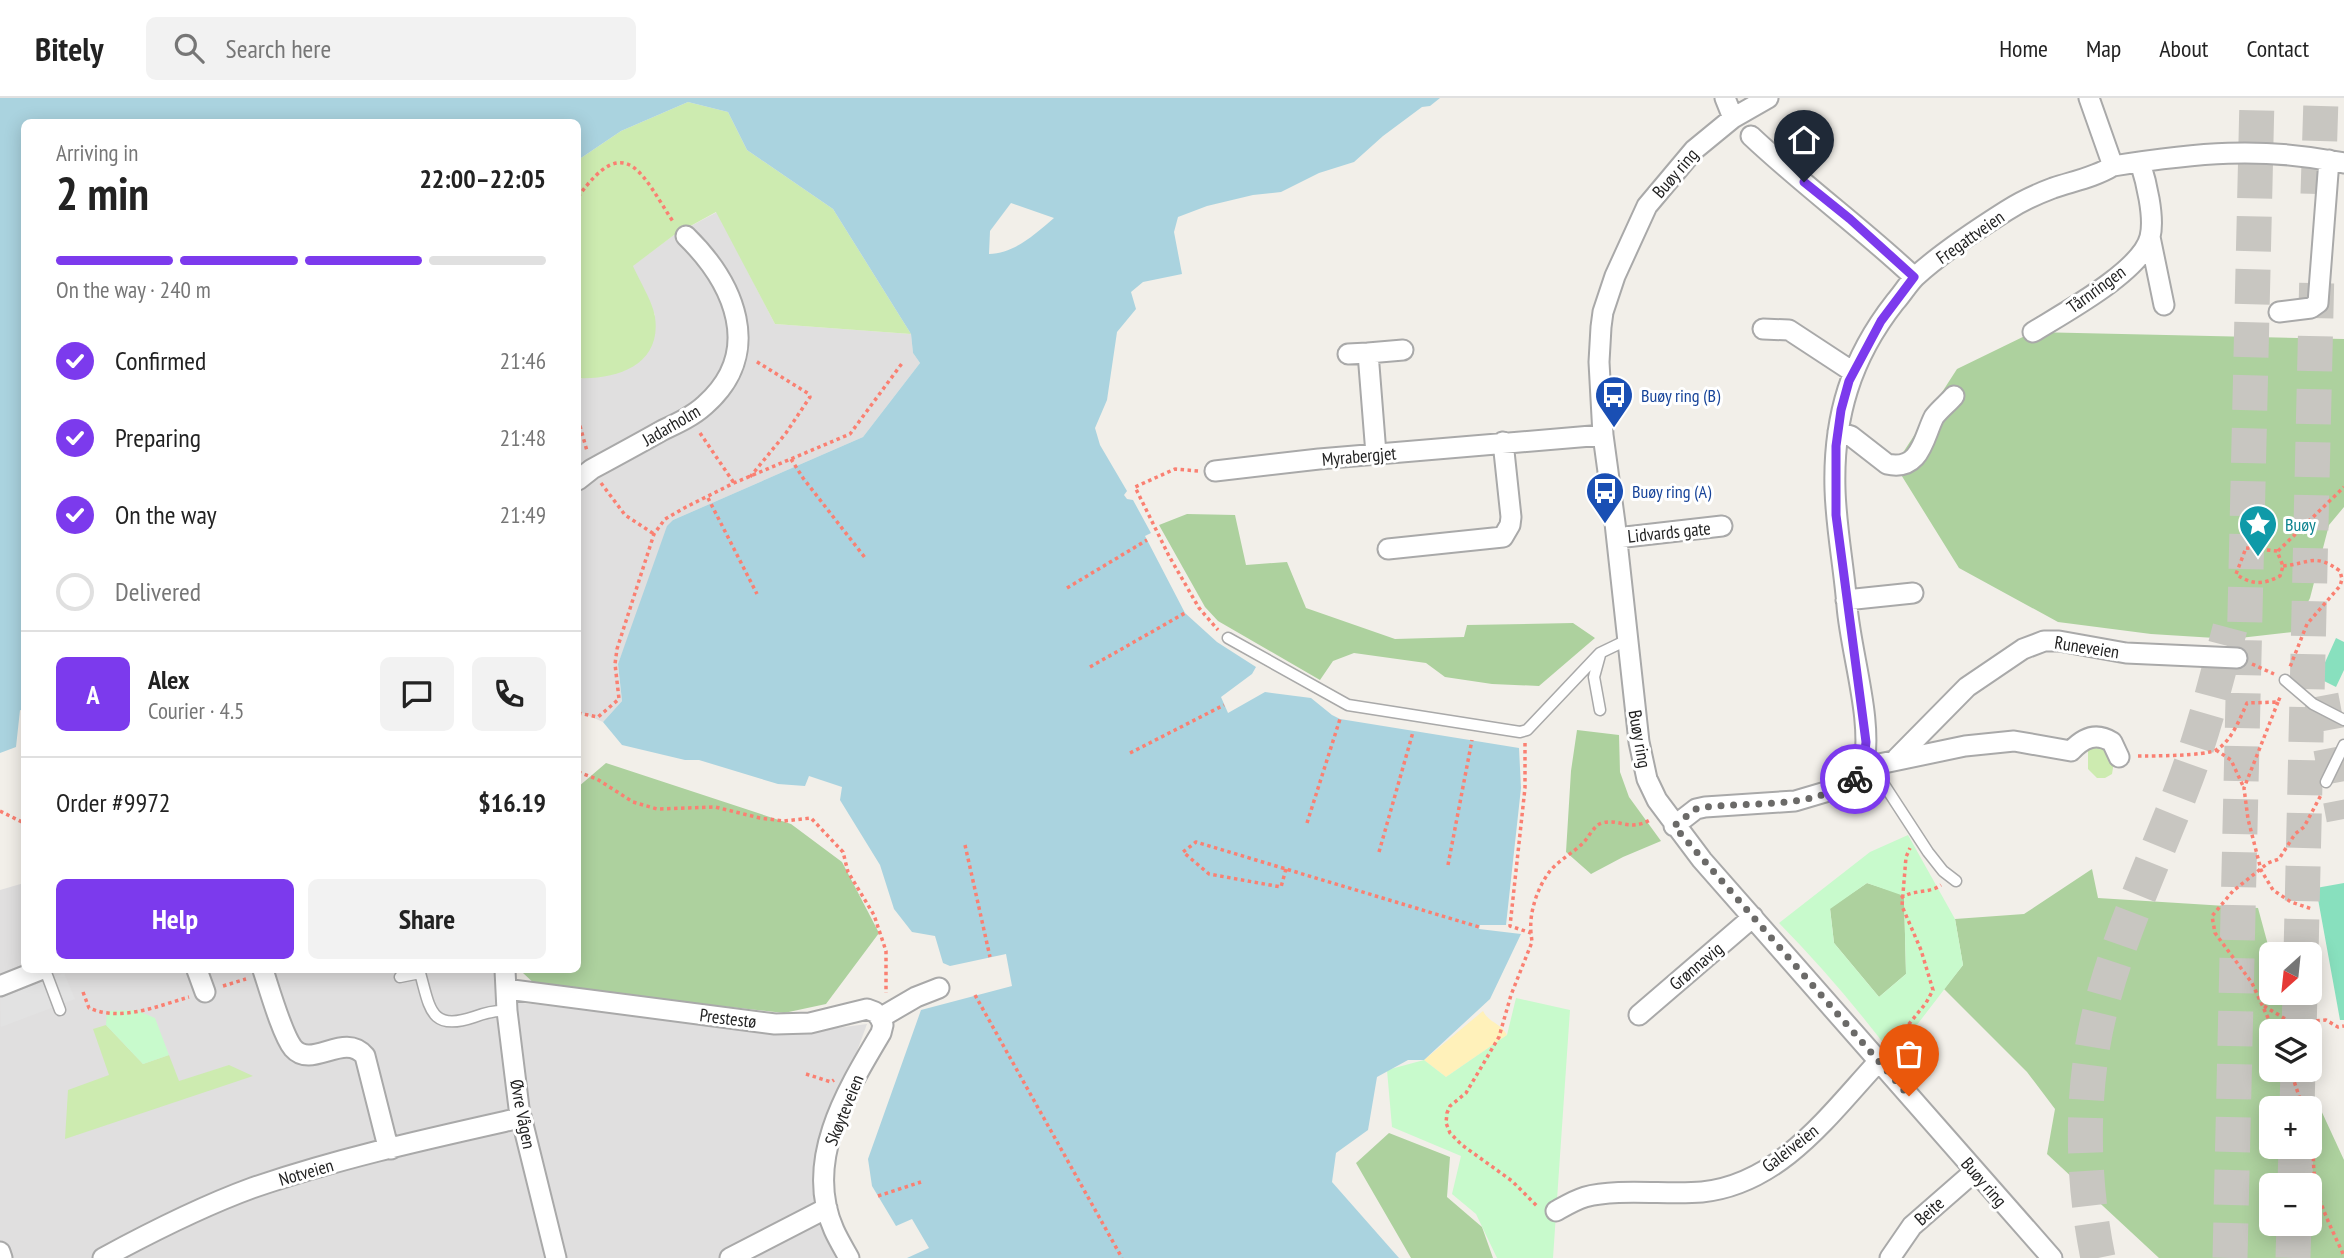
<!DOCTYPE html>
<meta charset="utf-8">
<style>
body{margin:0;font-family:"PT Sans Narrow",sans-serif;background:#f2f2f2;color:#222;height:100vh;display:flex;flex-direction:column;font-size:26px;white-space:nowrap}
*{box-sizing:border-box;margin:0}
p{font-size:23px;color:#767676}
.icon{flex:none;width:38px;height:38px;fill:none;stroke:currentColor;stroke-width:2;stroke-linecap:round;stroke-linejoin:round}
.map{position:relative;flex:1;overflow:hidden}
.sheet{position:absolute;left:21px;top:21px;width:560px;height:854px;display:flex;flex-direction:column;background:#fff;border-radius:10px;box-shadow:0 4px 18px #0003}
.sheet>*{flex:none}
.needle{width:46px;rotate:207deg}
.controls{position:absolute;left:2259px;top:844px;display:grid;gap:14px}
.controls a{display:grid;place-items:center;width:63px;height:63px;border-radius:10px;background:#fff;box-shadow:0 4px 18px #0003;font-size:35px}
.pin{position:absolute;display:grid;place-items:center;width:60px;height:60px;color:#fff;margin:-72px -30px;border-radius:50% 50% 50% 0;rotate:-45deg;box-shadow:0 0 7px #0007}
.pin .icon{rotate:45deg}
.courier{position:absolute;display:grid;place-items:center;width:70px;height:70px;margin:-35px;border:5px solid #7c3aed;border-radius:50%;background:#fff;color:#222;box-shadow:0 2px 9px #0007}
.overview em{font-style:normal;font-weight:700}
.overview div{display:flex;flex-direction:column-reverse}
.overview{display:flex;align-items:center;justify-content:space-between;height:119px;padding:0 35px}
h1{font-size:46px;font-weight:700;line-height:52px}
.bar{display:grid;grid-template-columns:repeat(4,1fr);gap:10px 7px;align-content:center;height:84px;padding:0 35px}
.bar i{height:9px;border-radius:5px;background:#e0e0e0}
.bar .on{background:#7c3aed}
.bar p{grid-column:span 4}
.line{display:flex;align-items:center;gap:18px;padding:0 35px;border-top:2px solid #e0e0e0}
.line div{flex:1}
.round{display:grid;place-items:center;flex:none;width:74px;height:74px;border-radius:10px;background:#f2f2f2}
ol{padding:0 35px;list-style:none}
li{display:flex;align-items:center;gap:21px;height:77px}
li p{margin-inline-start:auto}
li .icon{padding:7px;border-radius:50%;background:#7c3aed;color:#fff;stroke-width:4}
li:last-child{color:#767676}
li i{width:38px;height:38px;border:4px solid #e0e0e0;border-radius:50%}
.button{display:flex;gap:14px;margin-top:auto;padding:14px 35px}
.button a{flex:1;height:80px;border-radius:10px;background:#7c3aed;color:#fff;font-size:28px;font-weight:700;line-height:80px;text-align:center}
.button a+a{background:#f2f2f2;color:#222}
header{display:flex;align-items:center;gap:42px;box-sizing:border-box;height:98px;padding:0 35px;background:#fff;border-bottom:2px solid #e0e0e0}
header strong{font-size:33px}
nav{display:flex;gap:38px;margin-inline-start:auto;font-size:24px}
.search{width:490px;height:63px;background:#f2f2f2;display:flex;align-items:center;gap:18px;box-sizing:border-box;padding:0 24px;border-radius:10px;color:#767676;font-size:26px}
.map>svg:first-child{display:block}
.residential{fill:#e0dfdf}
.grass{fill:#cdebb0}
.forest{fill:#add19e;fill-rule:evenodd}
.sand{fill:#fff1ba}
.park{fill:#c8facc;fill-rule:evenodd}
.pitch{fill:#88e0be}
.parking{fill:#e2e2e2}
.water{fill:#aad3df;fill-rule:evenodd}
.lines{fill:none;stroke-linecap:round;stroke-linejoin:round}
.highway-tunnel{stroke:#c8c6c1;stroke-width:35;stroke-dasharray:35 18;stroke-linecap:butt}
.lane-casing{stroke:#a9a9a9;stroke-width:13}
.street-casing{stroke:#a9a9a9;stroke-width:23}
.path{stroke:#fa8072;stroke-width:3.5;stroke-dasharray:3.5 3.5;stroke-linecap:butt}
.lane{stroke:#fff;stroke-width:10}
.street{stroke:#fff;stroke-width:19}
.done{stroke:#6b6a68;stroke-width:7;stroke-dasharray:0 12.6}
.route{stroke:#7c3aed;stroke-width:9}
.labels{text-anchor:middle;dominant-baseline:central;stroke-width:6;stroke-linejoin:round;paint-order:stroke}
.street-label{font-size:18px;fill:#222;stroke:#fff}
.transit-label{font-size:18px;fill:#164399;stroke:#fff;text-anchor:start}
.culture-label{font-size:18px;fill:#0d838f;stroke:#fff;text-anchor:start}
</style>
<header>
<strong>Bitely</strong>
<div class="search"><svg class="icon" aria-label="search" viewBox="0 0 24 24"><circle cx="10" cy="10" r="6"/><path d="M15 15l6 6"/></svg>Search here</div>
<nav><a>Home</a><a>Map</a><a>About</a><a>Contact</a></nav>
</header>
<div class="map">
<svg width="2344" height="1160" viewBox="0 0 2344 1160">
<rect width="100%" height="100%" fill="#f2efe9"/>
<!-- residential -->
<path class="residential" d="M717 114 775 226 911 236 913 255 920 265 863 339 673 422 618 566 622 603 603 624 578 613V280L581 281 655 217 632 168 674 137Z
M24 785V872H498L504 903 780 932 829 931 867 926 813 1073 821 1122 841 1160H0V792Z"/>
<!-- grass -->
<path class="grass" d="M688 4 728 14 747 52 833 111 911 236 775 226 716 114 674 137 633 168C639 182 653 204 655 219 662 267 617 282 578 280V62L621 33Z
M2095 648 2107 649 2114 664 2112 676 2105 680H2097L2088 671V653Z
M106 927 143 966 169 957 179 983 229 967 253 978 65 1041 68 992 109 977 93 931Z"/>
<!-- forest -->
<path class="forest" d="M2033 234 2344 241V409L2329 427 2310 500 2293 534 2231 541 2151 536 2058 524 1959 470 1895 367 1957 271Z
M1187 416 1235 417 1246 467 1287 464 1306 510 1395 541 1464 539 1467 527 1573 525 1595 540 1539 588 1492 586 1445 579 1426 565 1354 555 1333 563 1320 582 1218 523 1205 509 1159 427Z
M1577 632 1619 637 1620 674 1629 699 1661 743 1623 759 1591 776 1566 754 1571 673Z
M606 665 791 726 842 764 879 835 826 906 784 915 537 888 523 875V872H578V689Z
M2092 771 2098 800 2258 810 2271 858 2272 894H2281L2286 913V933H2272V971H2302L2344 1062V1160H2159L2047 1056 2055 1011 2027 974 1944 891 1963 867 1955 821 2024 816ZM2272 1010H2310V1048H2272ZM2272 1087H2310V1125H2272Z
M1867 785 1904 797 1906 876 1879 899 1834 845 1830 810Z
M1389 1035 1450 1059 1447 1099 1482 1129 1493 1160H1411L1356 1065Z"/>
<!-- sand -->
<path class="sand" d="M1483 913C1489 925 1501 925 1507 937L1446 979 1424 962Z"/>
<!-- park -->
<path class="park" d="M1908 737 1955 821 1963 867 1893 958C1858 911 1820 867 1779 825L1870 754ZM1867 785 1904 798 1906 876 1879 899 1834 845 1830 811Z
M1516 900 1570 912 1553 1160H1497L1476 1116 1452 1096 1461 1058 1392 1029 1387 972 1424 962 1446 979 1507 937Z
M136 912 155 920 169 957 143 966 106 927 107 913Z"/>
<!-- pitch -->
<path class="pitch" d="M2336 540 2344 544V572L2336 589 2318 580Z
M2344 785V922H2340L2316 790Z"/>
<!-- parking -->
<path class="parking" d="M64 875 75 901 1 929 0 900Z"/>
<!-- water -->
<path class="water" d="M0 0H1440L1430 8 1422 9 1383 38 1354 64 1319 75 1281 94 1253 97 1207 108 1178 119 1174 134 1182 176 1143 184 1131 194 1136 211 1117 234 1107 302 1095 330 1100 347 1127 393 1124 397 1127 401 1133 402 1151 435 1145 438 1185 515 1217 544 1256 569 1252 576 1221 599 1228 615 1265 594 1311 600 1332 617 1340 621 1519 650 1521 690 1506 827H1480L1479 831 1521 836 1490 901 1424 962H1408L1377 979 1368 1032 1336 1055 1332 1084 1399 1160H907L929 1150 912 1121 896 1128 872 1088 868 1061 921 912 1012 888 1006 856 950 868 943 865 935 838 912 834 894 811 880 767 840 702 842 689 809 678 805 688 778 686 699 662H685L622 647 603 624 622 603 618 566 667 428 673 422 863 339 920 265 913 255 911 236 833 111 747 52 728 14 688 4 621 33 578 62V24H24V613L20 612 16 649 0 655ZM1011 105 1054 120C1034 137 1015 155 989 156L990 133Z"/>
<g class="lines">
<!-- highway-tunnel -->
<path class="highway-tunnel" d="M2318 96 2321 0
M2321 598 2344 721
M2301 856 2317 170
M2299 933 2300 894
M2297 1010 2298 971
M2295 1087 2296 1048
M2098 1160C2082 1082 2080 996 2099 917 2118 838 2154 764 2183 688 2203 636 2216 583 2230 530
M2230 1160 2257 0
M2293 1160 2294 1125"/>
<defs>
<path id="lane" d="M1228 540 1348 607 1520 634 1527 632 1600 555 1627 542
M1600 557 1594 579 1600 612
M2285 582 2313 606 2344 622
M1864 671 1883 685 1928 754 1943 773 1956 783
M2326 684 2344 647
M45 872 60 912
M400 879 420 875C430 910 430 934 474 919 485 915 495 912 507 913"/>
<path id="street" d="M1725 0 1733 20
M1768 0 1733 20 1694 52 1647 108 1615 178 1603 214 1601 229 1599 264 1603 337 1615 425 1639 644 1647 681 1657 702 1702 762 2052 1160
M2089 0 2113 68C2195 55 2261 48 2344 65
M1751 38C1804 88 1862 130 1914 179
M2150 139 2164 207
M2279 214 2311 210 2318 205 2329 62
M1763 231 1789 232 1853 274
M2033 234C2062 216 2142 173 2150 139 2155 119 2146 83 2140 64
M1368 255 1403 252
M1348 256 1368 255 1376 356
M1838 334 1851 338 1887 366C1921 374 1924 338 1934 319 1939 312 1948 305 1954 298
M1215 373 1319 361 1603 337
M578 382 592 371C616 358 640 345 663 332 678 325 693 318 705 307 765 254 734 185 686 138
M1617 440 1722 428
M1388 451 1503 439 1510 427 1511 419 1503 344
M1846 502 1913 495
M1897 660 1967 589 2023 551 2044 543H2059L2126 555 2237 560
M1863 671C1874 624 1851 557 1847 508 1844 469 1836 430 1835 391 1833 319 1851 260 1895 204 1902 196 1908 186 1915 179 1941 155 1976 132 2006 113 2020 104 2037 96 2053 90 2074 83 2095 79 2113 68
M1674 728 1696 711 1705 709 1795 703 1839 690 1854 683 1863 671 1879 666 1965 648 2014 643 2071 653C2083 640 2096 634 2112 644L2119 659
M197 872 205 894
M263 872C269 890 282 936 293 950 312 972 344 933 365 958L386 1041 391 1051
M505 872 507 913 519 1010 556 1160
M0 888 40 872
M506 891 775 926 810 925 867 911 875 914 880 920 916 899 939 890
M1639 917 1753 819
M1556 1113C1565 1108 1575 1102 1585 1099 1616 1090 1668 1097 1702 1094 1780 1086 1829 1017 1878 964
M0 1154 2 1160
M103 1160C151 1134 200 1109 252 1090 339 1060 431 1040 520 1020
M730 1160 827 1110
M849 1160C844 1151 838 1141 834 1132 803 1063 847 992 881 935L883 927 880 920
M1890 1160 1912 1128 1975 1073"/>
</defs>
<!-- lane casing -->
<use href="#lane" class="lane-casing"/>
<!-- street casing -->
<use href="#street" class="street-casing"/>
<!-- path -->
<path class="path" d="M578 99C627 30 643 79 674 125
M578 321 587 353
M700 335 734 385
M791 361 803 380 866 461
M1198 373 1175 371 1135 389 1169 458 1199 510 1218 532
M750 379 786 335 810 299 809 296 754 262
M601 385 625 417 654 436
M708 400 757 496
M2246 450 2277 453 2283 468 2280 478C2262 487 2252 487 2236 476Z
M2278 453 2344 389
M2283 468C2311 465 2315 455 2340 473L2342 481 2340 488 2307 526 2290 569
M1067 490 1147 442
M2252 566 2274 576
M1090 569 1185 515
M2278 604 2244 690 2248 721 2261 772 2273 792 2291 804 2312 811
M578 615 598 619 619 601 615 566 617 551 654 436 665 421 686 409 734 385 850 336 903 264
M1525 645V690L1510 828 1531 835 1532 844 1511 897 1499 939 1466 995 1450 1008 1447 1015 1446 1025 1450 1035 1462 1047 1512 1083 1538 1109
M2216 652 2231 662 2244 690
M1130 655 1224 607
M2138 658C2153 658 2204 658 2216 652 2232 643 2240 620 2247 605L2278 604 2281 597
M578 674 597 681 633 704 657 711 715 709 760 720 784 723 811 720 843 754 848 774 874 817 886 853V895
M0 713 24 725
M1307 725 1340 621
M965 747 990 859
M1379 754 1413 634
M1448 767 1472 642
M1286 771 1281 789 1209 776 1183 754 1196 744 1479 829
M1901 800C1914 791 1929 796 1941 787
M1531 835C1529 815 1537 790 1550 773 1559 762 1573 755 1583 745 1589 739 1594 727 1602 725 1620 720 1628 734 1650 722
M223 888 246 881
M83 894 89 910C121 924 158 908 189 899
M975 897 1122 1160
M2264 908 2292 925
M2274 933 2252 885 2215 835 2212 818 2233 793 2268 765 2279 761 2295 736 2304 729 2321 697
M2285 933 2292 925 2326 922 2338 929 2344 928
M1891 948 1926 905 1933 892 1921 852 1902 808 1906 759 1910 750
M2290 971 2303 1010
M806 976 831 984 834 982
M2310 1032C2315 1048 2312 1064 2315 1081 2319 1108 2333 1133 2344 1158
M878 1098 921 1084"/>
<!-- lane -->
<use href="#lane" class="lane"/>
<!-- street -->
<use href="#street" class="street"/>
</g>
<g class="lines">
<!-- done -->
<path class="done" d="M1855 681C1814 711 1753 704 1705 709L1696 711 1674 728 1909 998"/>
<!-- route -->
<path class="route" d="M1804 84 1850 121 1914 179 1881 223 1849 283 1841 312 1836 348V417L1866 644 1863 671 1855 681"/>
</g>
<!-- icons -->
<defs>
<symbol id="bus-pin" viewBox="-11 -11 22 30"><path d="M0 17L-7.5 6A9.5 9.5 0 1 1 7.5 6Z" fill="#1a4fb4" stroke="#fff"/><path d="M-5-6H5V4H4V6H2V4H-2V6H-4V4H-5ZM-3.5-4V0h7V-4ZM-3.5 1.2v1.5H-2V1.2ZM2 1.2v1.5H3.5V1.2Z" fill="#fff"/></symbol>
<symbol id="sight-pin" viewBox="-11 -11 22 30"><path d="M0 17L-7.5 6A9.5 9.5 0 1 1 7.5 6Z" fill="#0f9aa8" stroke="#fff"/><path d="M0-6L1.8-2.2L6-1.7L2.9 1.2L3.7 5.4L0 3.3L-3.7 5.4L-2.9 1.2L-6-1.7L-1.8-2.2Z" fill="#fff"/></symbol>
</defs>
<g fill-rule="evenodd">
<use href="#bus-pin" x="1592" y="275" width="44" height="60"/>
<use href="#bus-pin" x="1583" y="371" width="44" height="60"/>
<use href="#sight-pin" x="2236" y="404" width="44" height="60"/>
</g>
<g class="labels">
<!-- street labels -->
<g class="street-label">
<text transform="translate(1675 75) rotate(-49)">Buøy ring</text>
<text transform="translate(1970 139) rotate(-35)">Fregattveien</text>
<text transform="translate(2096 191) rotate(-36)">Tårnringen</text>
<text transform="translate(671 327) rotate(-30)">Jadarholm</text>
<text transform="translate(1359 358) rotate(-5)">Myrabergjet</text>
<text transform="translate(1669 434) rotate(-6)">Lidvards gate</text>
<text transform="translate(2087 549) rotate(9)">Runeveien</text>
<text transform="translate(1640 641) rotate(80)">Buøy ring</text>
<text transform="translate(1696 868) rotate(-40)">Grønnavig</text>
<text transform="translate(728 920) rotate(7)">Prestestø</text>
<text transform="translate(844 1012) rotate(-68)">Skøyteveien</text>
<text transform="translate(523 1016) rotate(79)">Øvre Vågen</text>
<text transform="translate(1790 1050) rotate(-38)">Galeiveien</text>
<text transform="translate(306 1074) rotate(-16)">Notveien</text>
<text transform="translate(1984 1084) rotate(49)">Buøy ring</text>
<text transform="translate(1929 1113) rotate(-42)">Beite</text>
</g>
<!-- transit labels -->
<g class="transit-label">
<text x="1641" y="297">Buøy ring (B)</text>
<text x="1632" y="393">Buøy ring (A)</text>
</g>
<!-- culture labels -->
<g class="culture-label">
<text x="2285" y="426">Buøy</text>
</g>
</g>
</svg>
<div class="controls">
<a><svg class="needle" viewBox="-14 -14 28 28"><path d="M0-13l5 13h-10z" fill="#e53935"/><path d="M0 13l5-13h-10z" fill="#767676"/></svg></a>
<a><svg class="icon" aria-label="layers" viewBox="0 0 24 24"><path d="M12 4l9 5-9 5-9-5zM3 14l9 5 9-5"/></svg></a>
<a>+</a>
<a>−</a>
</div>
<div class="pin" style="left:1909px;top:998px;background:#ea580c"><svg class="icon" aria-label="bag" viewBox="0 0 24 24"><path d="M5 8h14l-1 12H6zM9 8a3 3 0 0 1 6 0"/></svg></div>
<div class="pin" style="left:1804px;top:84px;background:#1f2937"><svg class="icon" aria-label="home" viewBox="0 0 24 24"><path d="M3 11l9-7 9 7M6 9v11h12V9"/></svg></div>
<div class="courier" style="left:1855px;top:681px"><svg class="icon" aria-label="bike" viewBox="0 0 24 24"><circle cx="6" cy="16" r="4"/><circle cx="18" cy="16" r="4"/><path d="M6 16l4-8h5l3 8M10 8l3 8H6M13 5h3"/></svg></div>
<section class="sheet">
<div class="overview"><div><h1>2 min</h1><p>Arriving in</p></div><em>22:00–22:05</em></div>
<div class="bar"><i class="on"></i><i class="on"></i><i class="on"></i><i></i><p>On the way · 240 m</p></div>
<ol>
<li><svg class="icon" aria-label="check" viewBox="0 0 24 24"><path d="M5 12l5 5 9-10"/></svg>Confirmed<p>21:46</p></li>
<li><svg class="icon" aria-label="check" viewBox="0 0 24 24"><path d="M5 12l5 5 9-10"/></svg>Preparing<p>21:48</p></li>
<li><svg class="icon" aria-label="check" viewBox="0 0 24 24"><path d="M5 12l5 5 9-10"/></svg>On the way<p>21:49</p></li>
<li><i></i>Delivered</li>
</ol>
<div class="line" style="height:126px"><b class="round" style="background:#7c3aed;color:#fff">A</b><div><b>Alex</b><p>Courier · 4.5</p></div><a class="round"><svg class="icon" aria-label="chat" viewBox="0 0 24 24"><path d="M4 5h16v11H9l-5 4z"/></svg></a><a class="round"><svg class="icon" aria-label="phone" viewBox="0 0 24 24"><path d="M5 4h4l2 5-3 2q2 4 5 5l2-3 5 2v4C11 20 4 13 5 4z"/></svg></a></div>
<div class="line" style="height:91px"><div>Order #9972</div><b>$16.19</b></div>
<div class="button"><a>Help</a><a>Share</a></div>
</section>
</div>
